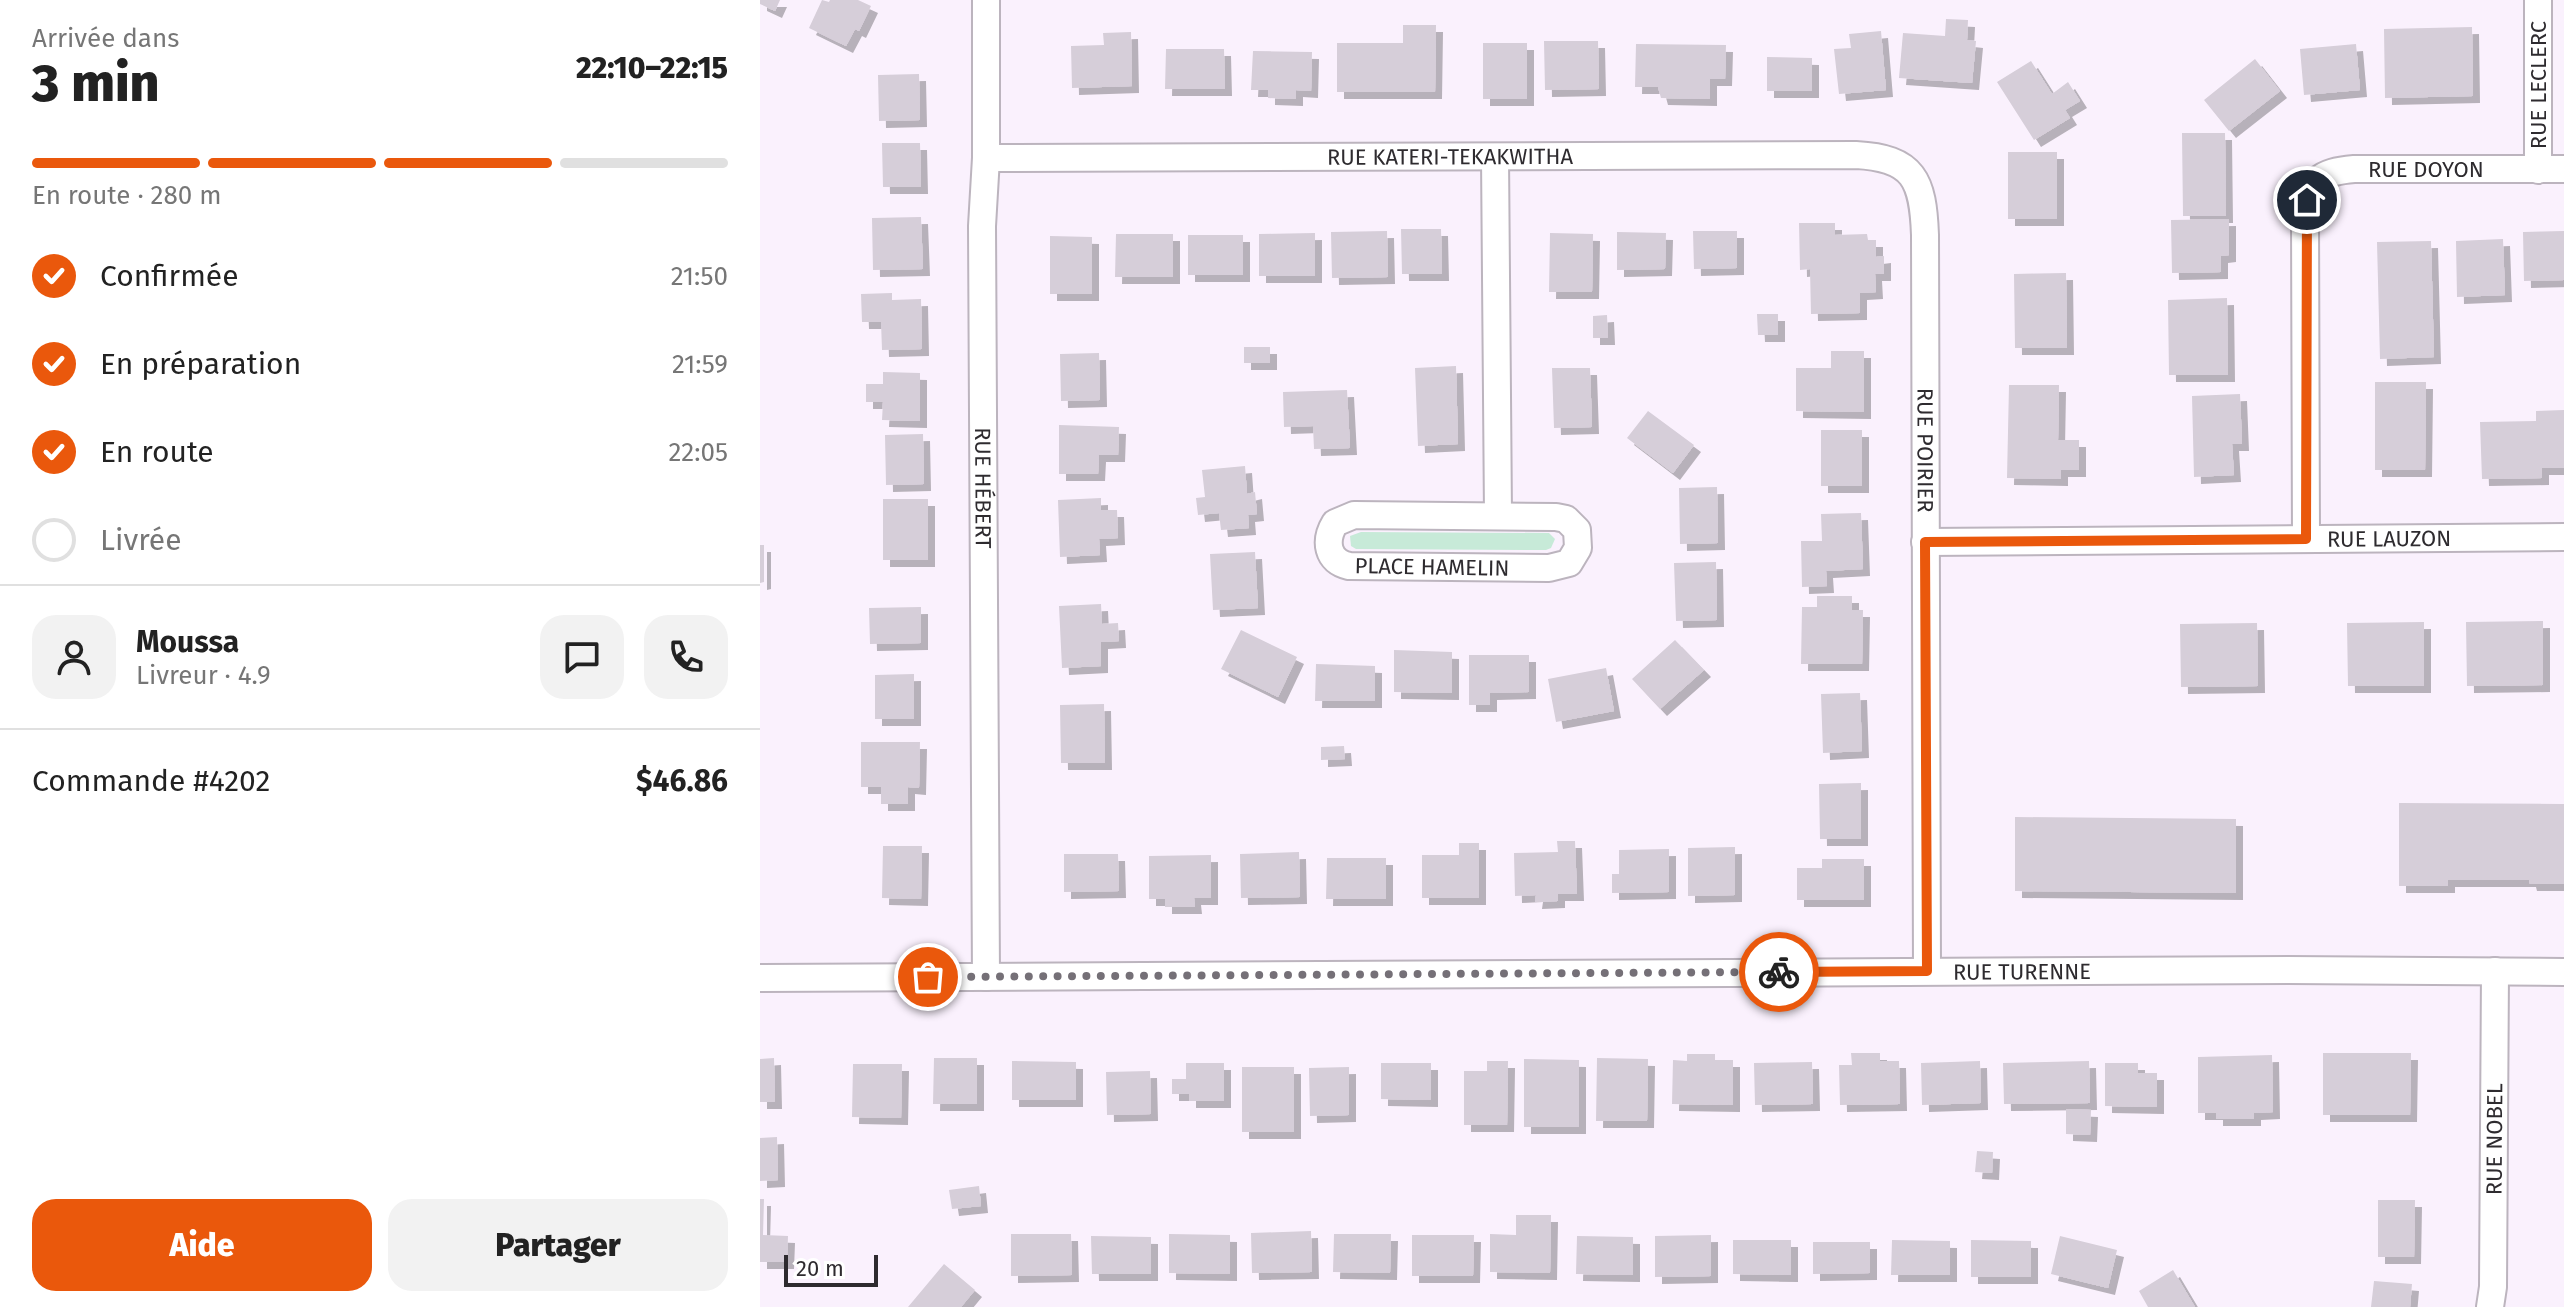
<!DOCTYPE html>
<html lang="fr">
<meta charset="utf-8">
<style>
body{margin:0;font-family:"Fira Sans",sans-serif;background:#f2f2f2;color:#222;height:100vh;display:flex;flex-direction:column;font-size:30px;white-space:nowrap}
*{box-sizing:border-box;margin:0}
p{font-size:26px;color:#767676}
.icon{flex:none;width:44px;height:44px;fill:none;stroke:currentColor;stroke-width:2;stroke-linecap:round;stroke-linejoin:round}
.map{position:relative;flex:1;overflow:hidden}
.details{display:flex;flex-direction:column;background:#fff;width:760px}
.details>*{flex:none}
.scale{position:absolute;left:24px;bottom:20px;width:94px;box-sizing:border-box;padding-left:8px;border:4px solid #2e2b2f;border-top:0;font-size:22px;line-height:28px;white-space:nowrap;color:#2e2b2f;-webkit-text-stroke:6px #fff;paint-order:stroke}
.pin{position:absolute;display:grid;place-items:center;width:68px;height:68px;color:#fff;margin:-34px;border:4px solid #fff;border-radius:50%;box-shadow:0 2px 8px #0007}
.courier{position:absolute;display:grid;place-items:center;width:80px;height:80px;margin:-40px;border:6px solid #ea580c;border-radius:50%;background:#fff;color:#222;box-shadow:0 2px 10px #0007}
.headline em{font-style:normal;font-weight:800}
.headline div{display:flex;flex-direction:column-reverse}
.headline{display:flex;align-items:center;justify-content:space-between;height:136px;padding:0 32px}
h1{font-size:52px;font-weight:800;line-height:60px}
.bar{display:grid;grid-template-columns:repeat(4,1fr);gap:12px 8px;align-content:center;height:96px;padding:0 32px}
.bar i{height:10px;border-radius:6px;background:#e0e0e0}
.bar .active{background:#ea580c}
.bar p{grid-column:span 4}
.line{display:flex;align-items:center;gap:20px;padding:0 32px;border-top:2px solid #e0e0e0}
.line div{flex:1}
.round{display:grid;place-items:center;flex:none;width:84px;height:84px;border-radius:24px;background:#f2f2f2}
ol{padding:0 32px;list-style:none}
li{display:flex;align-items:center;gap:24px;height:88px}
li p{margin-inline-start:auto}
li .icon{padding:8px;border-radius:50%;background:#ea580c;color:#fff;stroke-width:4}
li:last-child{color:#767676}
li i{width:44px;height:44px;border:4px solid #e0e0e0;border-radius:50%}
.primary-button{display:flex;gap:16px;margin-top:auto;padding:16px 32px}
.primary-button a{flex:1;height:92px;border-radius:24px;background:#ea580c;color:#fff;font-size:32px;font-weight:800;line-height:92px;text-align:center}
.primary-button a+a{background:#f2f2f2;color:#222}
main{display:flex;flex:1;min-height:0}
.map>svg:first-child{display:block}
.green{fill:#c7ead8}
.building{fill:#d6ced9;filter:url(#shadow)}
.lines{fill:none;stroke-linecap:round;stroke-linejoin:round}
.street-casing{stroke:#bcb4be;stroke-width:30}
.street{stroke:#fff;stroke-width:26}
.done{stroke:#757077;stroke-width:8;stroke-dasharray:0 14.4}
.route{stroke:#ea580c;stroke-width:10}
.labels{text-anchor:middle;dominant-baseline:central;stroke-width:8;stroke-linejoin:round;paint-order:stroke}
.street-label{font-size:22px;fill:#2e2b2f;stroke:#fff}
</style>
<main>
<section class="details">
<div class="headline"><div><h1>3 min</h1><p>Arrivée dans</p></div><em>22:10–22:15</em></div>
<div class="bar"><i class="active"></i><i class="active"></i><i class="active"></i><i></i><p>En route · 280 m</p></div>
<ol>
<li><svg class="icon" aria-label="check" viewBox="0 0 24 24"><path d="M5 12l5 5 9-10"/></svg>Confirmée<p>21:50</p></li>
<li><svg class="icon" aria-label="check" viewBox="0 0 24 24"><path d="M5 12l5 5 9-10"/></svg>En préparation<p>21:59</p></li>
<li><svg class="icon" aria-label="check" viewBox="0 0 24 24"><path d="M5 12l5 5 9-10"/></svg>En route<p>22:05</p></li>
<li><i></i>Livrée</li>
</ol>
<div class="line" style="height:144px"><a class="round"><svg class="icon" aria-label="person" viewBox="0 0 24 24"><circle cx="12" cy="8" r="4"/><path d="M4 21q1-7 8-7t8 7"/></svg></a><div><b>Moussa</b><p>Livreur · 4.9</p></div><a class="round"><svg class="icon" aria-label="chat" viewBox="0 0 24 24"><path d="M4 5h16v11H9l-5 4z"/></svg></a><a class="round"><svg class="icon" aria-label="phone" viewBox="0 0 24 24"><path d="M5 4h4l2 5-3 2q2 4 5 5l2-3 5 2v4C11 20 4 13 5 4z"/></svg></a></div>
<div class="line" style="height:104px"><div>Commande #4202</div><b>$46.86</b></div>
<div class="primary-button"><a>Aide</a><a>Partager</a></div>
</section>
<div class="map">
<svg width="1804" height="1307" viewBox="0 0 1804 1307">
<defs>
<filter id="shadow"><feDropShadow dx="7" dy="7" stdDeviation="0" flood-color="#0004"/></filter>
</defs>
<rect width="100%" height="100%" fill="#faf1fd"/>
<!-- green -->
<path class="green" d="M601 532 789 533 795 539 791 548 786 550 596 549 591 546 590 536Z"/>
<!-- building -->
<path class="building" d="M0 0H20L15 11 0 4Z
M62 0 69 2 70 0H98L111 6 99 31 95 29 86 46 49 28Z
M1186 19 1208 20 1207 40 1216 41 1212 83 1139 78 1143 33 1185 36Z
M643 25H676L675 92H577V43H643Z
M1712 27 1713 96 1625 98 1624 29Z
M1121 31 1126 90 1079 94 1074 49 1091 48 1089 34Z
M371 32 372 86 312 88 311 46 344 45 343 33Z
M784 41H838L839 89 785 90Z
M723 43H767V99H723Z
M876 44 966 45 965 79H950V99L901 98 898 87H875Z
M1596 44 1600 90 1544 95 1540 49Z
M406 49H464L465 89H405Z
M493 51 552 52 551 91 536 90V99L508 98V90H491Z
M1007 57 1052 58V91H1007Z
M1495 59 1520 91 1469 131 1444 100Z
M1271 61 1292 94 1308 82 1320 101 1305 110 1310 118 1274 140 1237 82Z
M159 74 160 120 119 121 118 75Z
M1422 133H1465L1466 216H1423Z
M122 143H160L161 187H123Z
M1248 152H1297V219H1248Z
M161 217 163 269 113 270 112 218Z
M1469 219V255L1461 256V272L1412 273 1411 220Z
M1039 223H1075V235L1107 234 1108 240H1116V257L1124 256V274H1115L1116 292 1100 293V313L1051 314 1050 269 1040 270Z
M641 229H681L682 274H642Z
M627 231 628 277 572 278 571 232Z
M933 231H977V268L934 269Z
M1804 231V280L1764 281 1763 232Z
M857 232 906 233 905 269 857 270Z
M555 233V276H499V234Z
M790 233 833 234 832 292H789Z
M356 234H413V277H355Z
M428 235H483V275H428Z
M290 236 332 237V294H290Z
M1743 239 1745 295 1697 297 1696 241Z
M1671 241 1674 357 1620 359 1617 242Z
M1306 273 1307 348H1255L1254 274Z
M132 293V300L161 299 162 349 122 350 121 322H102L101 294Z
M1467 298 1468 375H1409L1408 300Z
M997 314H1018V335H998Z
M847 315 848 338H833V316Z
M484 347H510V363H484Z
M1071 351H1104V412L1036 411V368H1071Z
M339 353 340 400 301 401 300 354Z
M696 366 698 444 658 446 655 368Z
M792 368H830L832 427 794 428Z
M123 372 160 373V421L122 420 123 402H106V384H123Z
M1615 382H1666L1665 470H1615Z
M1249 385H1299L1298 440H1319V470H1301V479L1247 478Z
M587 390 590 448 554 449 553 426 524 427 523 392Z
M1480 394 1482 444H1472L1474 475 1434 477 1432 396Z
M1804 410V468H1782V478L1722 479 1720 422 1776 421V411Z
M888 411 934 445 913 473 867 438Z
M299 425 359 427 358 455H339L338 474H299Z
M1061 430H1102V486H1061Z
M163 434 164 484 126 485 125 435Z
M485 466 487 494 495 492 497 514 488 515 489 528 461 530 459 513 438 515 436 498 445 497 442 470Z
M957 487 958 543 920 544 919 488Z
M341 498V510H357L358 538 339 539 340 555 300 557 298 500Z
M123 499H168V560H123Z
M1101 513 1103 569 1066 571 1067 586 1042 587 1041 541H1062L1061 514Z
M0 545H4V582L0 583Z
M495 552 498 608 453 610 450 554Z
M956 562 957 620 916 621 914 563Z
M1057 596H1092V610H1103L1102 664H1041L1042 607H1057Z
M341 604 342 624 358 623 359 641 341 642V666L302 668 299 606Z
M161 607V643L110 644 109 608Z
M1783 621V685L1707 686 1706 622Z
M1664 622V686H1588L1587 623Z
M1497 623 1498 686 1421 687 1420 624Z
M481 630 537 657 518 697 461 669Z
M915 640 944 670 900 709 872 679Z
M634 650 692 652V693L634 692Z
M709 655H769V692L730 693V705H709Z
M556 664 615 666V701H555Z
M846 668 854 711 796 722 788 679Z
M154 674V719H115V675Z
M1100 693 1102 751 1063 753 1061 694Z
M344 704 345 763H301L300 705Z
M101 742H160L159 788 148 787V804H121V787H101Z
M584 746 585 759 561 760V747Z
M1101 783V839H1060L1059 784Z
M1639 803 1804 804V884H1770L1769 880H1688V886H1639Z
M1255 817 1476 819V893L1255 891Z
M797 841H815L817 894H798V901L775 902 776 895 755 896 754 853 798 852Z
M699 843H719V898H662V855H699Z
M123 846H162L161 899 122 898Z
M975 847V895L928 896V848Z
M909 849V892L852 893V874H859V850Z
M539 852 540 897 481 898 480 854Z
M304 854H358L359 891 304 892Z
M451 855V898H434L435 907H405V899H389V856Z
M567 858H626V899H566Z
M1062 859H1104V900H1037V868H1062Z
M1091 1053H1120V1061H1139L1140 1104 1080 1105 1079 1065H1092Z
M1563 1053H1651L1650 1115H1563Z
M927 1054H955V1060H973V1105L912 1104 913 1060 927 1061Z
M1512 1055 1513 1112 1494 1113V1119H1456V1113H1438V1057Z
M14 1058 15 1102H0V1059Z
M174 1058H217V1104H173Z
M837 1058 888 1059 887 1121H836Z
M764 1059 819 1060V1127H764Z
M252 1061 316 1062V1100H252Z
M727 1061H748L747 1125H704V1071H727Z
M1220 1061 1221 1103 1162 1105 1161 1063Z
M1329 1061 1330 1103 1244 1104 1243 1063Z
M1052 1062 1053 1104 995 1105 994 1063Z
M426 1063H464V1101H429V1094H412V1079H426Z
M621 1063H671V1100L621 1099Z
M1345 1063H1378V1073H1397V1107L1345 1106Z
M93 1064H142L141 1118 92 1117Z
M482 1067H534V1132H482Z
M589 1067V1115L550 1116 549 1068Z
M390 1071 391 1114 347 1115 346 1072Z
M1306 1109 1331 1110 1330 1135 1306 1134Z
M17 1137 18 1180 0 1181V1138Z
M1217 1151 1233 1152 1232 1173 1215 1172Z
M219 1186 221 1206 192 1209 189 1190Z
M0 1199H4L3 1235 28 1236 27 1262H0Z
M1618 1200H1655L1654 1257H1618Z
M756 1215H791L790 1273 730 1272V1234L756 1235Z
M551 1231 552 1272 492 1273 491 1233Z
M251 1234H311L312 1275 251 1276Z
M409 1234 470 1235V1274L409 1273Z
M574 1234H631L630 1273 573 1272Z
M652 1235H714L713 1276H652Z
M951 1235V1276L895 1277V1236Z
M331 1236 391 1237V1274H332Z
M817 1236 873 1237V1275L816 1274Z
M1300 1236 1357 1250 1348 1288 1291 1274Z
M973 1240H1031V1275L973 1274Z
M1132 1240 1190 1241V1275H1131Z
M1211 1240 1271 1241V1277H1211Z
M1053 1242H1110V1273L1053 1274Z
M184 1264 215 1290 201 1307H148Z
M1413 1270 1435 1307H1388L1379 1291Z
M1614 1281 1652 1284 1650 1307H1611Z"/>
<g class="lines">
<defs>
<g id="street">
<path id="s1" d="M226 0V158L222 226 226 977"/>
<path d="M735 157 738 515"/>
<path id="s2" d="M226 158 1096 155C1154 158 1163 180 1165 235L1167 971"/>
<path d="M1778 170V0"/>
<path d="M594 515 796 517 806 519 817 530 818 548 809 563 789 568 589 566C567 561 564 541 575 523Z"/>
<path id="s3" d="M1546 539 1545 215C1550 180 1559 172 1594 169H1804"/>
<path id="s4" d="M1165 542 1804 537"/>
<path id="s5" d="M0 978 1528 970 1804 972"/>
<path id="s6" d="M1730 1307 1733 1287 1735 971"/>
</g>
</defs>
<!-- street casing -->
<use href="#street" class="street-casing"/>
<!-- street -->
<use href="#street" class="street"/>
</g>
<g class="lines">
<!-- done -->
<path class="done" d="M168 977 1019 972"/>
<!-- route -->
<path class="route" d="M1019 972 1167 971 1165 542 1546 539 1547 200"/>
</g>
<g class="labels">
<!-- street labels -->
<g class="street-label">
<text transform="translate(1778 85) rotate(-90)">RUE LECLERC</text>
<text stroke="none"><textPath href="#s2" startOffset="464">RUE KATERI-TEKAKWITHA</textPath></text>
<text stroke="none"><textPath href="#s3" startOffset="472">RUE DOYON</textPath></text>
<text stroke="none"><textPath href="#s2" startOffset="1208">RUE POIRIER</textPath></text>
<text stroke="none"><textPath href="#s1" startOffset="488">RUE HÉBERT</textPath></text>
<text stroke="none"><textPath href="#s4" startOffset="464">RUE LAUZON</textPath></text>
<text transform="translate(672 567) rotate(1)">PLACE HAMELIN</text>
<text stroke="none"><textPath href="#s5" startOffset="1262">RUE TURENNE</textPath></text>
<text stroke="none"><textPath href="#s6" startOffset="168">RUE NOBEL</textPath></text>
</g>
</g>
</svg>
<div class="scale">20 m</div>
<div class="pin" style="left:168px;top:977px;background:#ea580c"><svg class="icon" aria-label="bag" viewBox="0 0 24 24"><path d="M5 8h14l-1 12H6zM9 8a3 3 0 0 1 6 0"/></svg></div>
<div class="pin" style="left:1547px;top:200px;background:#1f2937"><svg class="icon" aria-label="home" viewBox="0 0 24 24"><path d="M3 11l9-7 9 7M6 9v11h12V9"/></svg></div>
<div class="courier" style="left:1019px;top:972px"><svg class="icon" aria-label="bike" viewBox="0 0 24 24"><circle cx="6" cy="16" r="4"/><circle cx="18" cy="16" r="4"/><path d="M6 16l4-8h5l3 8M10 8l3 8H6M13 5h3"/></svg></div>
</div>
</main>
